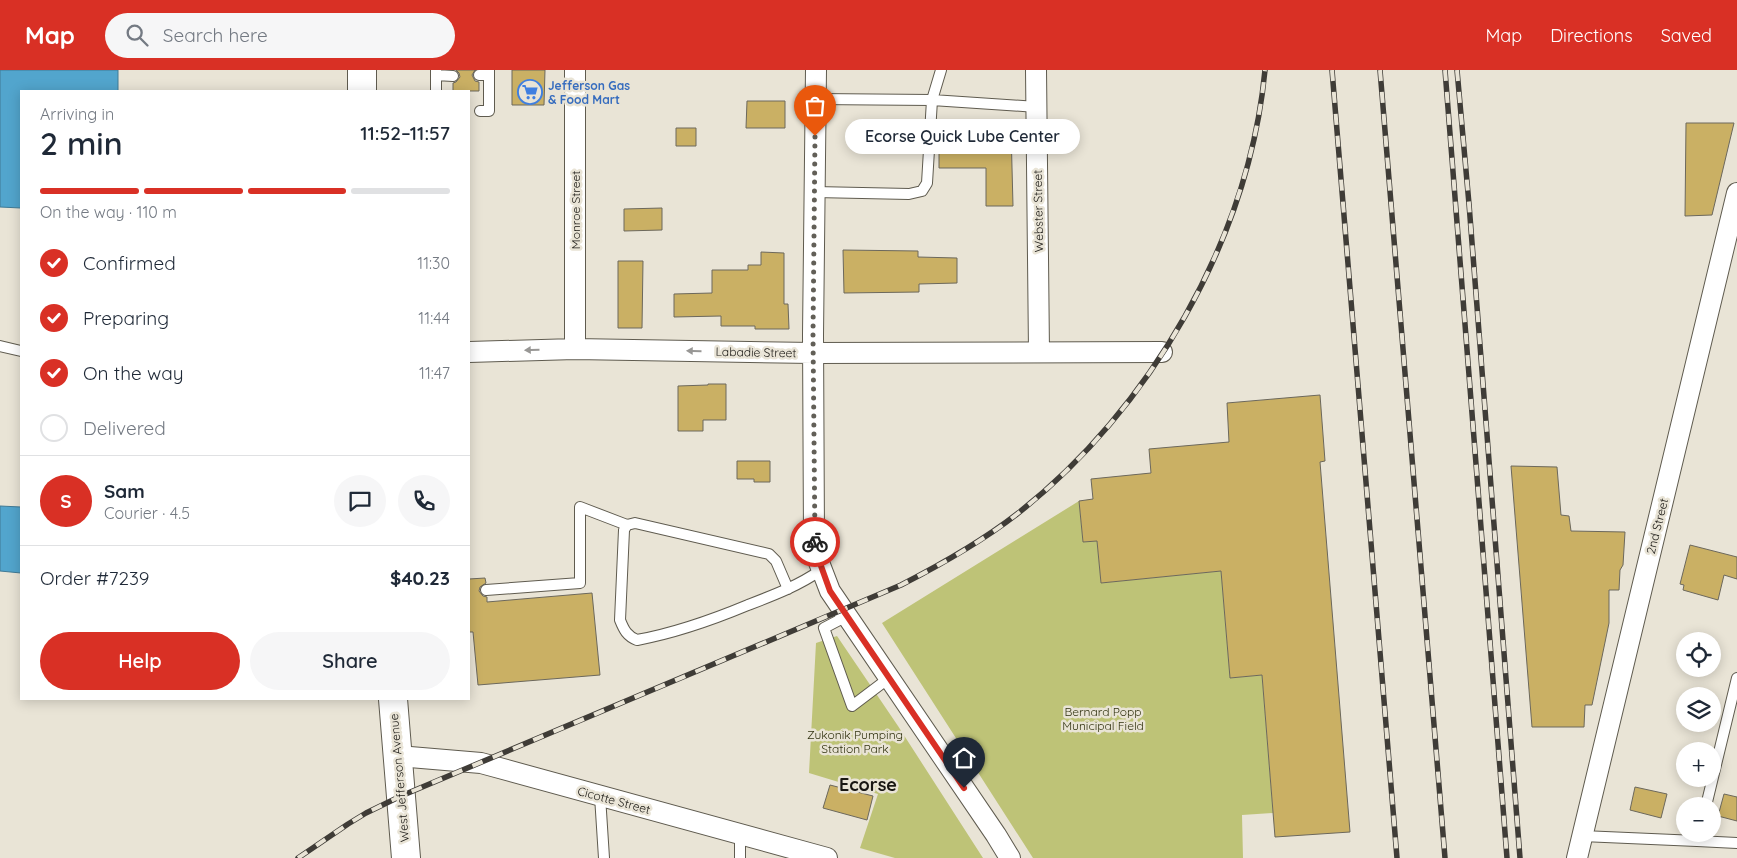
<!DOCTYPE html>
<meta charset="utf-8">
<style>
body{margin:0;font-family:Quicksand,sans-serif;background:#f6f6f7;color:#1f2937;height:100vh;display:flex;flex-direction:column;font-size:19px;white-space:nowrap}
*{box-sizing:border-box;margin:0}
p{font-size:16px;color:#747a83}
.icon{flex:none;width:28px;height:28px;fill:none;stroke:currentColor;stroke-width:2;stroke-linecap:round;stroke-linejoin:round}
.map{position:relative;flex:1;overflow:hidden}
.panel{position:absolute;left:20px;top:20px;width:450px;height:610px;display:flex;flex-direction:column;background:#fff;border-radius:0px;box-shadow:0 2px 12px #0003}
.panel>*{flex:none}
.buttons{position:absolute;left:1676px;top:562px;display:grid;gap:10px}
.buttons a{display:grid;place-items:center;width:45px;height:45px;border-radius:50%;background:#fff;box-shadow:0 2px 12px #0003;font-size:25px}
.pin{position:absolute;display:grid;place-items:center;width:42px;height:42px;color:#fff;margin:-51px -21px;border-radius:50% 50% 50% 0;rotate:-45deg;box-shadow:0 0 5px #0007}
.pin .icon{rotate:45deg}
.courier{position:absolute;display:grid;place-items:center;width:50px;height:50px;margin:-25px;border:4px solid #d93025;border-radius:50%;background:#fff;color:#222;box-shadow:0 1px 6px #0007}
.bubble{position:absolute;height:35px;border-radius:18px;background:#fff;box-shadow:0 2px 12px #0003;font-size:16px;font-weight:600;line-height:35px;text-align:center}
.summary em{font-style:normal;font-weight:600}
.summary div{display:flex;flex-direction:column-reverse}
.summary{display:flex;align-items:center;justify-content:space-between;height:85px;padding:0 20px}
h1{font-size:32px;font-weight:600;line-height:38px}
.bar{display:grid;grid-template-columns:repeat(4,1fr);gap:8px 5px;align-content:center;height:60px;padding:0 20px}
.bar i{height:6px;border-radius:4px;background:#e0e1e3}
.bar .active{background:#d93025}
.bar p{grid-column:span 4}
.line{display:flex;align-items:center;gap:12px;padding:0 20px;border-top:1px solid #e0e1e3}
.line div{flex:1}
.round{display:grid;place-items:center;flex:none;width:52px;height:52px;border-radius:26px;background:#f6f6f7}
ol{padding:0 20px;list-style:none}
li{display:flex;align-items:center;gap:15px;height:55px}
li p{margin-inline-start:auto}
li .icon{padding:5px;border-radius:50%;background:#d93025;color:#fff;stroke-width:4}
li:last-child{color:#747a83}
li i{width:28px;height:28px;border:2px solid #e0e1e3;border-radius:50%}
.button{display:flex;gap:10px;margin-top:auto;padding:10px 20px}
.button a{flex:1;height:58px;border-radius:30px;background:#d93025;color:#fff;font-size:20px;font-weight:600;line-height:58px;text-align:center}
.button a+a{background:#f6f6f7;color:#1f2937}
header{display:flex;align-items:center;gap:30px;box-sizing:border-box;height:70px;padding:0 25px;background:#d93025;color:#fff}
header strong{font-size:24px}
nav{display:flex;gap:28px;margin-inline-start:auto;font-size:18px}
.search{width:350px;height:45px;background:#f6f6f7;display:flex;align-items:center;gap:12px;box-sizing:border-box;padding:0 18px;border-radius:28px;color:#747a83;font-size:19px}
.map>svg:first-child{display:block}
.green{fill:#bec377}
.water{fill:#52a5cd;stroke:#417a95}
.building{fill:#cab064;stroke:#6c685c}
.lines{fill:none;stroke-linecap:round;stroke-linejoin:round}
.service-casing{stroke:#5f5b4f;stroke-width:12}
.minor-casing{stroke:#5f5b4f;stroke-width:22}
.secondary-casing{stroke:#5f5b4f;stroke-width:30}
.service{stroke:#fff;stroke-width:10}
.minor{stroke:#fff;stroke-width:20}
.secondary{stroke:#fff;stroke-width:28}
.rail-casing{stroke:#3f3c37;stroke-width:5.5}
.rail{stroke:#e9e4d6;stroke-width:4;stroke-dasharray:11;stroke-linecap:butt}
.oneway{fill:#989795}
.done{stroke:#625f57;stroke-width:5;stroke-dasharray:0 9}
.route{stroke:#d93025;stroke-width:6}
.labels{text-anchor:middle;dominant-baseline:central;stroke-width:5;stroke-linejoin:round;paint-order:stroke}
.shop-label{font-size:12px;font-weight:bold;fill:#366cbe;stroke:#e9e4d6;text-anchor:start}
.street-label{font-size:12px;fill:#191713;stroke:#e9e4d6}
.park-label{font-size:12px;fill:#313210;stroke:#e9e4d6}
.district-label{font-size:18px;font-weight:bold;fill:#191713;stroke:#e9e4d6}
</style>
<header>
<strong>Map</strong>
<div class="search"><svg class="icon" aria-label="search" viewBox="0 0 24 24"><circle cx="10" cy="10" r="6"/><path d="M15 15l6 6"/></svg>Search here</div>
<nav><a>Map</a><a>Directions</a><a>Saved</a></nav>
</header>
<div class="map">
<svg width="1737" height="788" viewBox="0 0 1737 788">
<rect width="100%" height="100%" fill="#e9e4d6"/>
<!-- green -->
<path class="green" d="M1079 431 1083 472 1097 471 1101 513 1221 501 1230 608 1262 605 1273 743 1242 745 1243 788H1033L882 553Z
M837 566 898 656 983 788H895L860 778 878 724 809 703 816 573Z"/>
<!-- water -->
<path class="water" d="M0 0H118V21H21V138L0 137Z
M0 436 21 437V503L0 501Z"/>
<!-- building -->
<path class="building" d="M456 0H475L472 5 475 11 479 12V21H453V13L456 12 460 7 459 3Z
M512 0H545L544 35H512Z
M747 31H785V58H746Z
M1686 53H1734L1712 145 1685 146Z
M676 58H696V76H676Z
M939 58 1011 59 1013 136H986V98H939Z
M662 138V160L624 161V139Z
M843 180 918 181V187L957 188V213L919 214V222L844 223Z
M761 182 784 183V234H788L789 259H755V256H721V246L674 247V224L712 223V200H748V195H761Z
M618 191H643L642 258H618Z
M708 314H726V350H703V361H678V316L708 315Z
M1320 325 1325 391 1320 392 1350 762 1275 767 1262 605 1230 608 1221 501 1101 513 1097 471 1083 472 1079 431 1093 429 1091 409 1151 403 1149 379 1229 372 1227 333Z
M737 391H770V412H754V409H737Z
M1511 396 1557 397 1561 445 1569 446 1571 461 1625 462 1623 495 1620 500 1619 520H1609V553L1592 635H1585L1584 657H1532Z
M1690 475 1737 487V509L1724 505 1718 530 1683 520 1684 515 1680 514Z
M485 508 486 513 480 517 479 521 483 526 487 527V532L592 523 600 605 478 615 473 562H469V509Z
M830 715 873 726 867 750 823 738Z
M1635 717 1667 724 1661 748 1630 740Z
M1724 724 1737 727V751L1718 746Z"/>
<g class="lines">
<defs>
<path id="service" d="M436 0V21
M941 0 932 30 1037 37
M436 5 453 6
M479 5H489
M480 41H489V0
M815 122 909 124 922 121 927 113 932 30 816 29
M0 276 21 281
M788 519 776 491 769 484 635 453 627 455 624 460 620 550C624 560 627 566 637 570 675 563 712 550 748 535 774 525 798 516 821 500
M486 520 580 513V437L627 455
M847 546 824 558 852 636 889 608
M600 726 604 788
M1706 736 1737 608
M1582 766 1697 771 1699 764
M1697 771 1737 773
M740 788V764"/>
<path id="minor" d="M816 0 813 265 814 468 815 482 830 521 996 765 1010 788
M1036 0 1039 282
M575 279V0
M469 282 575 279 813 283 1162 282
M398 686 481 693 827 788
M1577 788 1737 123"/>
<path id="secondary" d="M362 21V0
M393 629 406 788"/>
</defs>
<!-- service casing -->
<use href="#service" class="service-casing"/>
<!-- minor casing -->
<use href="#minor" class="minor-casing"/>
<!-- secondary casing -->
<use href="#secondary" class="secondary-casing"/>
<!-- service -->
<use href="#service" class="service"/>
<!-- minor -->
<use href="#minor" class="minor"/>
<!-- secondary -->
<use href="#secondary" class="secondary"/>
<defs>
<path id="rail" d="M1332 0 1397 788
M1380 0 1445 788
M1445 0 1507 788
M1457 0 1469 134 1520 788
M298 788 348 754 366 743 401 726 901 515C942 494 981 472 1017 444 1150 340 1249 169 1265 0"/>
</defs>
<!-- rail casing -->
<use href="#rail" class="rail-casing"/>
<!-- rail -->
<use href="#rail" class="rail"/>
</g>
<!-- one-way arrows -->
<defs><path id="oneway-solid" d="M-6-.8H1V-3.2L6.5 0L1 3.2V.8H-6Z" transform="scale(1.25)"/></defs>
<g class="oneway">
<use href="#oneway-solid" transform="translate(532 280) rotate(178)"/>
<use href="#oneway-solid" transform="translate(694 281) rotate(-179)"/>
</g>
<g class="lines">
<!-- done -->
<path class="done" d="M815 472 813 265 815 66"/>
<!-- route -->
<path class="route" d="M815 472 816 482 830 521 964 718"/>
</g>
<!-- icons -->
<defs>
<symbol id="supermarket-ring" viewBox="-11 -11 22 22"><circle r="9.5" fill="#e9e4d6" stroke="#3f7fe0" stroke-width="1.5"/><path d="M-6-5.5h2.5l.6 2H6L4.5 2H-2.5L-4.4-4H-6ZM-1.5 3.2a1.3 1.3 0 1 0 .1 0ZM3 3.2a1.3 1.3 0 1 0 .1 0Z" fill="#3f7fe0"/></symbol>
</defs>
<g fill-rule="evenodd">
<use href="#supermarket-ring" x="516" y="8" width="28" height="28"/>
</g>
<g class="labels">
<!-- shop labels -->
<g class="shop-label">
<text x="548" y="15">Jefferson Gas<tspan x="548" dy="14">&amp; Food Mart</tspan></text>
</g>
<!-- street labels -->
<g class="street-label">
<text transform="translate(575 140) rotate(-90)">Monroe Street</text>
<text transform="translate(1038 141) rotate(-91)">Webster Street</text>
<text transform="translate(756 282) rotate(1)">Labadie Street</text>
<text transform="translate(1657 456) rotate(-76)">2nd Street</text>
<text transform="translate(399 708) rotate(-95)">West Jefferson Avenue</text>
<text transform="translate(614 730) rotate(15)">Cicotte Street</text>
</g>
<!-- park labels -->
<g class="park-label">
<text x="1103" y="641">Bernard Popp<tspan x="1103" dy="14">Municipal Field</tspan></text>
<text x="855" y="664">Zukonik Pumping<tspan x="855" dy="14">Station Park</tspan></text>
</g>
<!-- district labels -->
<g class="district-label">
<text x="868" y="714">Ecorse</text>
</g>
</g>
</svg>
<div class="buttons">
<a><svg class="icon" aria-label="locate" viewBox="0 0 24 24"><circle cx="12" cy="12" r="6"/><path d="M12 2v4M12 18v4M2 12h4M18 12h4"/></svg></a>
<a><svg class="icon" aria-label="layers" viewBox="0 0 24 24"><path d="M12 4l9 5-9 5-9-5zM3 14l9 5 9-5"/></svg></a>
<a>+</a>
<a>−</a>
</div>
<div class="pin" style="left:815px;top:66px;background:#ea580c"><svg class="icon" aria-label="bag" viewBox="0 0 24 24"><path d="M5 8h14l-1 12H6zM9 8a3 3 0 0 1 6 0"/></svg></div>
<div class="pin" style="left:964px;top:718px;background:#1f2937"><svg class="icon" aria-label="home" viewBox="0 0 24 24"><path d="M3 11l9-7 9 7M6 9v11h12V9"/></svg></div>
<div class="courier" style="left:815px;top:472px"><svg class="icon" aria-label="bike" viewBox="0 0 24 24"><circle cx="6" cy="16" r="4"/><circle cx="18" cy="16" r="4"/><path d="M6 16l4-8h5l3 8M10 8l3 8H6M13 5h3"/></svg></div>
<div class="bubble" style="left:845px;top:49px;width:235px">Ecorse Quick Lube Center</div>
<section class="panel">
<div class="summary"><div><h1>2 min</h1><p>Arriving in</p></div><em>11:52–11:57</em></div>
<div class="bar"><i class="active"></i><i class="active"></i><i class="active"></i><i></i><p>On the way · 110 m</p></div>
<ol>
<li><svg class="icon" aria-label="check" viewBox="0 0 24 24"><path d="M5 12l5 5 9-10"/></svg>Confirmed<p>11:30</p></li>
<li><svg class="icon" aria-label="check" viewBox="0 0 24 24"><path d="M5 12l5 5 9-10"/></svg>Preparing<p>11:44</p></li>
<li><svg class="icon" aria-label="check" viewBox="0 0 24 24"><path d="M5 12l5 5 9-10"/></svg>On the way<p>11:47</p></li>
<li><i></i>Delivered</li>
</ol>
<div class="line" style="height:90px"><b class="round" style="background:#d93025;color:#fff">S</b><div><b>Sam</b><p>Courier · 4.5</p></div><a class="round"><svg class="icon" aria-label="chat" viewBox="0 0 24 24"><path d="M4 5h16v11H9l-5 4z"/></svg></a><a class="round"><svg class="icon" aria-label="phone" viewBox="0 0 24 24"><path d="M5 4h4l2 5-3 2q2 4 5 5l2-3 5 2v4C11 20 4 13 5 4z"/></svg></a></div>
<div class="line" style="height:65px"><div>Order #7239</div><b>$40.23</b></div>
<div class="button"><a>Help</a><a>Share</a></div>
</section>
</div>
